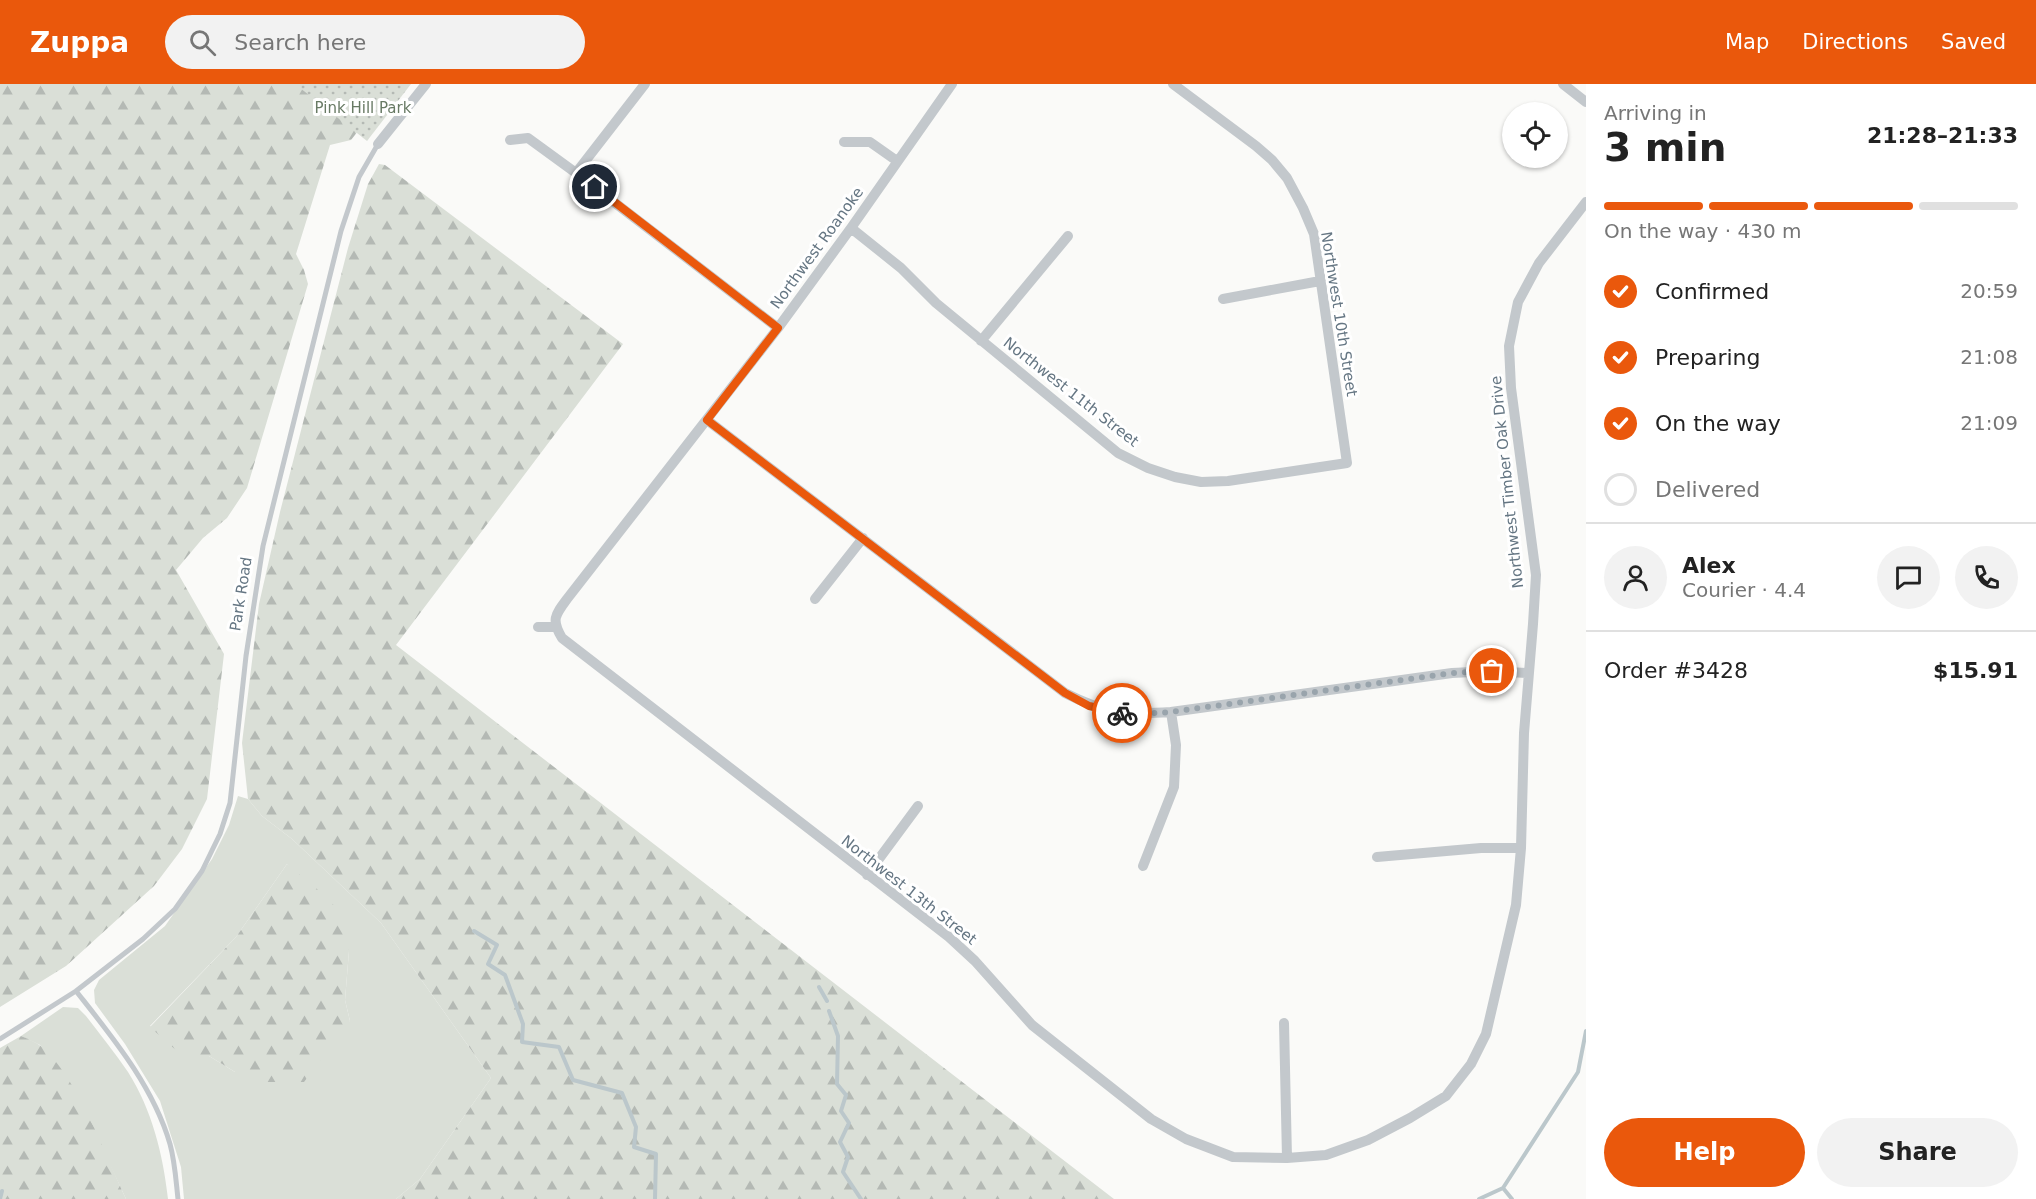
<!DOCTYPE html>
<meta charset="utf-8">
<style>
body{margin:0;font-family:"DejaVu Sans",sans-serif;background:#f2f2f2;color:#222;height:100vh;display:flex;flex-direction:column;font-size:22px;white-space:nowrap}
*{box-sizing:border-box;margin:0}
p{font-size:20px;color:#767676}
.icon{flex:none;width:33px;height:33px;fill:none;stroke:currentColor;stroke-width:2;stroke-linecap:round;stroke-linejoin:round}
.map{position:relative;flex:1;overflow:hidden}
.details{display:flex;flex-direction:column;background:#fff;width:450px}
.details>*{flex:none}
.controls{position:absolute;left:1502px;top:18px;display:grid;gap:12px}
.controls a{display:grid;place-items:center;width:66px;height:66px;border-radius:50%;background:#fff;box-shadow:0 2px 4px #0004;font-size:30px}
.pin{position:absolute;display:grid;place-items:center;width:51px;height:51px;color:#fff;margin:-26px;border:3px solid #fff;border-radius:50%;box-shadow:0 2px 6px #0007}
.courier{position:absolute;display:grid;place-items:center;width:60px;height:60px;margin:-30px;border:4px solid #ea580c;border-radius:50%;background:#fff;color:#222;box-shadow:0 2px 8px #0007}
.headline em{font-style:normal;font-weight:700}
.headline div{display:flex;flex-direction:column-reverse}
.headline{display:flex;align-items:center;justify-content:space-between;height:102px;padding:0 18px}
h1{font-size:39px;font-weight:700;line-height:45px}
.bar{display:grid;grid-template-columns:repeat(4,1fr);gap:9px 6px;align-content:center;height:72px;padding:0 18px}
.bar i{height:8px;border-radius:4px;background:#e0e0e0}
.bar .active{background:#ea580c}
.bar p{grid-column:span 4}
.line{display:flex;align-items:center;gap:15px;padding:0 18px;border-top:2px solid #e0e0e0}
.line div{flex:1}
.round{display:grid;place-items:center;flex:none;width:63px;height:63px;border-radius:32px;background:#f2f2f2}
ol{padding:0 18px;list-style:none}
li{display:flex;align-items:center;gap:18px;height:66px}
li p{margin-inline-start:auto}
li .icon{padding:6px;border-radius:50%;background:#ea580c;color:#fff;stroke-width:4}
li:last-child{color:#767676}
li i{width:33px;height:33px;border:3px solid #e0e0e0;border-radius:50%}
.button{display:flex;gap:12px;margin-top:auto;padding:12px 18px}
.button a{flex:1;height:69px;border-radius:36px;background:#ea580c;color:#fff;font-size:24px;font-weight:700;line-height:69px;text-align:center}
.button a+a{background:#f2f2f2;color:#222}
header{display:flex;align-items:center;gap:36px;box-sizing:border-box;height:84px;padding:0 30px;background:#ea580c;color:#fff}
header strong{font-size:28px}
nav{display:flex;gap:33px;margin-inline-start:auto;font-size:21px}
.search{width:420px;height:54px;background:#f2f2f2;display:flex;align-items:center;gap:15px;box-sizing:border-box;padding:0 21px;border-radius:33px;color:#767676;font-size:22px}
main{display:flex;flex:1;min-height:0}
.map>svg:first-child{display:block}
.grass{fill:#dadfd7;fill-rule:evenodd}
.forest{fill:url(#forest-firs)}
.park{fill:url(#park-dots)}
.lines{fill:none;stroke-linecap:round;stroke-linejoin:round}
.stream{stroke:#bbc7cb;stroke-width:4}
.lane{stroke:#c3c8cc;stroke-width:5}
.street{stroke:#c3c8cc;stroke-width:10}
.done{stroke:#99a4ac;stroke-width:6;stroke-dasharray:0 10.8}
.route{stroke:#ea580c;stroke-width:8}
.labels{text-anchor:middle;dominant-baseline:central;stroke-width:6;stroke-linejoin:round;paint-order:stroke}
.park-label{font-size:15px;fill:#687a64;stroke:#fff}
.street-label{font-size:15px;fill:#657683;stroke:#fff}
</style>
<header>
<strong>Zuppa</strong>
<div class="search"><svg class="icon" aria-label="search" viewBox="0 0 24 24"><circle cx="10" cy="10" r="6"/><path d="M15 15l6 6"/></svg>Search here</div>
<nav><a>Map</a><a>Directions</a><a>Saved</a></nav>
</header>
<main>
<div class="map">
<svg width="1586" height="1115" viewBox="0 0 1586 1115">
<defs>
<pattern id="forest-firs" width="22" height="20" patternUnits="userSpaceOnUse" patternTransform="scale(1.5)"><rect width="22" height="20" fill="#dadfd7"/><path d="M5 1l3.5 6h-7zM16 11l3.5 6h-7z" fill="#b4b9b4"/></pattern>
<pattern id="park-dots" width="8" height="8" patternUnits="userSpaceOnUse" patternTransform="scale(1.5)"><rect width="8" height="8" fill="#dadfd7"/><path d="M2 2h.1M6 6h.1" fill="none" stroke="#b4b9b4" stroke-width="1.8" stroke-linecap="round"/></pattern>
</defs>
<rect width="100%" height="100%" fill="#fafaf8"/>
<!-- grass -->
<path class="grass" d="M238 712 248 715 262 732 292 755 381 839 491 994 420 1095 396 1115H184L181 1083 160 1017 125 960 95 919 94 906 99 896 165 842 212 775 229 741ZM287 780 349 867 345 916 350 937 235 988 209 972 150 942 236 853Z
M63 923 78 924 86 932C100 950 115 969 128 988 152 1026 163 1070 168 1115H126L84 1025 40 961 21 952Z"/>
<!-- forest -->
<path class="forest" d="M0 0H327L362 42 351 56 330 61 296 170 304 186 308 200 247 404 227 434 203 454 176 486 224 570 207 715 182 765 154 802 66 882 0 923Z
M379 80 385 81 623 260 396 561 1114 1115H396L420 1095 491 994 381 839 292 755 262 732 248 715 242 659 259 520 280 428 348 164 368 100Z
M287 780 323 810 348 836 349 867 345 916 350 937 304 998H268L235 988 209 972 187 976 150 943 236 853Z
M21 952C28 955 36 958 42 963 78 995 105 1070 126 1115H0V964Z"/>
<!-- park -->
<path class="park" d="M295 0H411L367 57Z"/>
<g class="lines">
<!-- stream -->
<path class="stream" d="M474 847 497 861 488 880 505 891 523 940 522 958 559 963 573 996 622 1009 636 1043 634 1063 656 1070 655 1115
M819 903 827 917
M829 927 838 952 837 1000 846 1011 841 1027 849 1039 840 1058 848 1073 843 1088 861 1115
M1503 1104 1578 988 1586 947
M1503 1104 1512 1115
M0 1115 2 1107
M1479 1115 1503 1104"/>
<!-- lane -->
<path class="lane" d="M76 907C113 954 153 1002 170 1060 175 1078 176 1097 178 1115
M0 955 76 907 143 855 175 825 202 787 220 750 230 719 246 572 263 462 341 147 359 93 378 60"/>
<!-- street -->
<path class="street" d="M952 0 851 144 778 244 567 515C555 531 551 536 562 554L949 853 975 877 1032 941 1151 1035 1186 1055 1233 1073 1287 1074 1326 1071 1368 1056 1410 1034 1446 1012 1471 980 1486 950 1516 821 1521 764 1524 649 1533 540 1536 491 1511 304 1509 262 1518 218 1539 179 1586 118
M1563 0 1586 18
M510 56 528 54 576 89 778 244
M844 58H870L897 77
M378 60 426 0
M576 89 645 0
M851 144 901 184 936 219 1118 369 1148 384 1175 393 1201 398 1228 397 1347 379 1314 150 1303 124 1287 94 1272 76 1256 62 1173 0
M1223 215 1320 197
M981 257 1068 152
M707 336 1065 609C1106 630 1125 631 1171 628L1452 589 1492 587 1528 589
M815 515 863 454
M538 543H555
M1377 773 1481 764H1521
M1143 782 1174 703 1176 661 1171 628
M867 791 918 722
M1284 939 1287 1074"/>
</g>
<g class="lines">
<!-- done -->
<path class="done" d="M1122 629 1140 630 1171 628 1452 589 1492 587"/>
<!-- route -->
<path class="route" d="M595 103 778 244 707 336 1065 609 1089 622 1122 629"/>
</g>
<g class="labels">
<!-- park labels -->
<g class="park-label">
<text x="363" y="24">Pink Hill Park</text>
</g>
<!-- street labels -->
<g class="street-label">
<text transform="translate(817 164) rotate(-54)">Northwest Roanoke</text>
<text transform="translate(1339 230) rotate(81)">Northwest 10th Street</text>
<text transform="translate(1071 308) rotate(38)">Northwest 11th Street</text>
<text transform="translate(1507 398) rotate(-96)">Northwest Timber Oak Drive</text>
<text transform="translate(241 510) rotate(-81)">Park Road</text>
<text transform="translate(909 806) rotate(38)">Northwest 13th Street</text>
</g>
</g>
</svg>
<div class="controls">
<a><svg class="icon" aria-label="locate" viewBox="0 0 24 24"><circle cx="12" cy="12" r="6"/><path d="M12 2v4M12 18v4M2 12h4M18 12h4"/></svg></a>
</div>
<div class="pin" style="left:1492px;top:587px;background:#ea580c"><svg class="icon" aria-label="bag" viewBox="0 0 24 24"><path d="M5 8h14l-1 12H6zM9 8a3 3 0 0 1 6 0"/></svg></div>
<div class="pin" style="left:595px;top:103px;background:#1f2937"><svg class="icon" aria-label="home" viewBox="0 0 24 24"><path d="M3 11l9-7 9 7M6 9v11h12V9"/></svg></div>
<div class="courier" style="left:1122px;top:629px"><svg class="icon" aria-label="bike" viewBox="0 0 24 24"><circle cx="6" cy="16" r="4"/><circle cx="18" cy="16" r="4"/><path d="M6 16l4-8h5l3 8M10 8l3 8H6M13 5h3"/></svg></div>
</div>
<section class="details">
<div class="headline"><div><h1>3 min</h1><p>Arriving in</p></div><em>21:28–21:33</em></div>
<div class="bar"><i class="active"></i><i class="active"></i><i class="active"></i><i></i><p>On the way · 430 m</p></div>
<ol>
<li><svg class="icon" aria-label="check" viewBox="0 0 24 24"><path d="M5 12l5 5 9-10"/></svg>Confirmed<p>20:59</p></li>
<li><svg class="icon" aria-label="check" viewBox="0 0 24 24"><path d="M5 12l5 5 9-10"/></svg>Preparing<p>21:08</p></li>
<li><svg class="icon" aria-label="check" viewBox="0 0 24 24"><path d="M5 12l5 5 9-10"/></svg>On the way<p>21:09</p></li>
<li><i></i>Delivered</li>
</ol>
<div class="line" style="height:108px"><a class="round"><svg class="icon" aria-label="person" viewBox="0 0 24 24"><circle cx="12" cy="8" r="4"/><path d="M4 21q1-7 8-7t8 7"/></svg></a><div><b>Alex</b><p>Courier · 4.4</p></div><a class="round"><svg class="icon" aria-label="chat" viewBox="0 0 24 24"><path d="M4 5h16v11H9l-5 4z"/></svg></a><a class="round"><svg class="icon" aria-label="phone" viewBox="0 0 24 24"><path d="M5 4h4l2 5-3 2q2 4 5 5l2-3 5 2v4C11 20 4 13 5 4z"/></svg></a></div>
<div class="line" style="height:78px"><div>Order #3428</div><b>$15.91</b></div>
<div class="button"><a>Help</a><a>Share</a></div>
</section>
</main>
